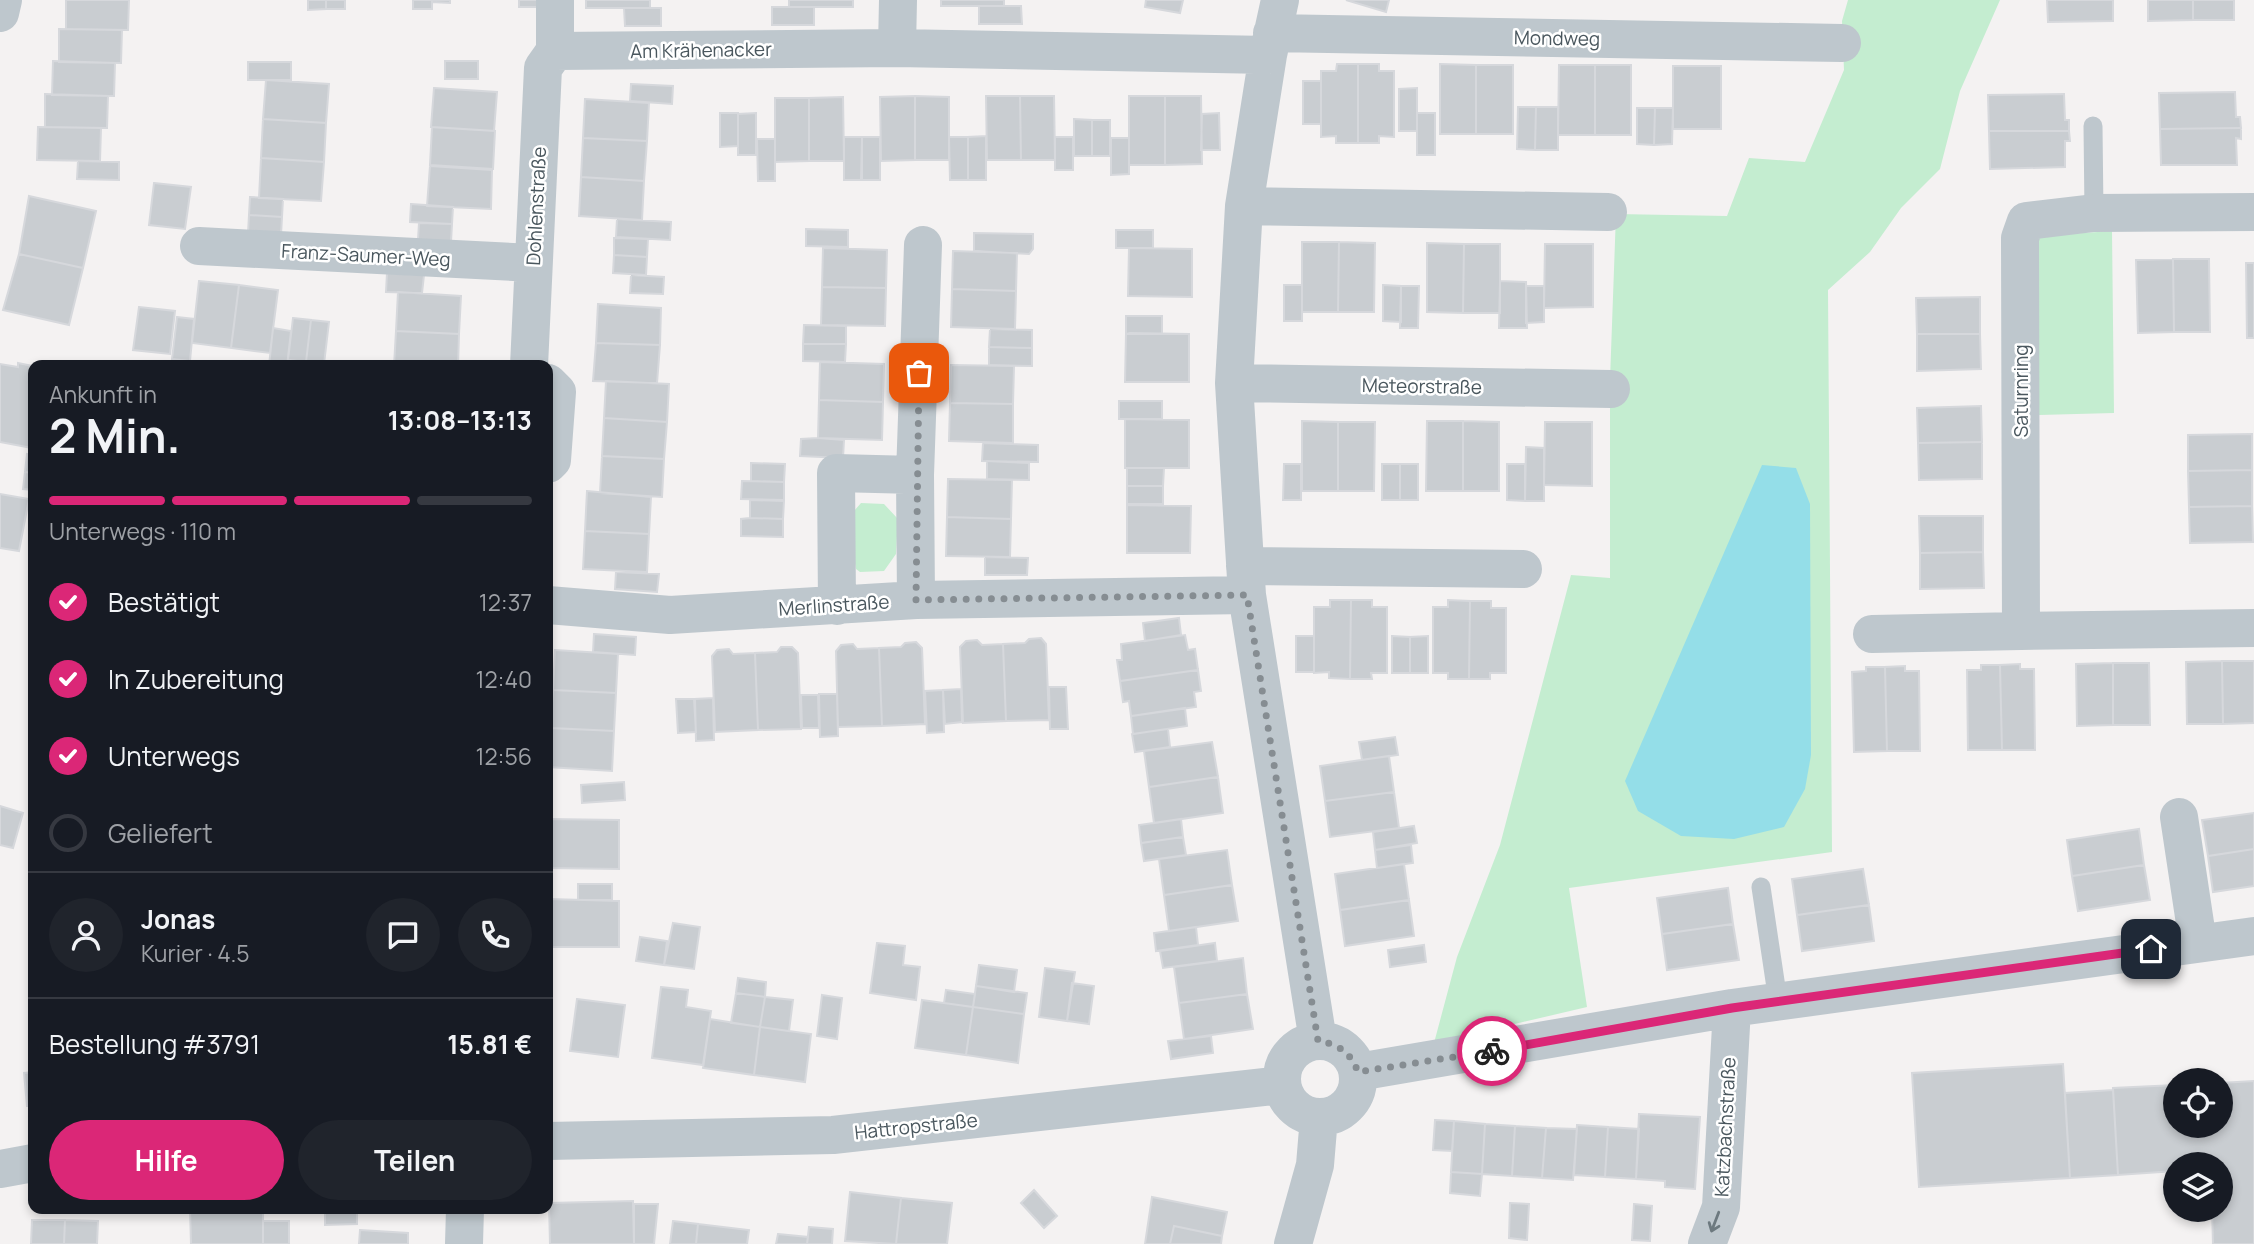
<!DOCTYPE html>
<html lang="de">
<meta charset="utf-8">
<style>
body{margin:0;font-family:Manrope,sans-serif;background:#20242c;color:#f1f3f6;height:100vh;display:flex;flex-direction:column;font-size:26px;white-space:nowrap}
*{box-sizing:border-box;margin:0}
p{font-size:23px;color:#9ea1a6}
.icon{flex:none;width:38px;height:38px;fill:none;stroke:currentColor;stroke-width:2;stroke-linecap:round;stroke-linejoin:round}
.map{position:relative;flex:1;overflow:hidden}
.drawer{position:absolute;left:28px;top:360px;width:525px;height:854px;display:flex;flex-direction:column;background:#171b24;border-radius:14px;box-shadow:0 4px 10px #0003}
.drawer>*{flex:none}
.tools{position:absolute;left:2163px;top:1068px;display:grid;gap:14px}
.tools a{display:grid;place-items:center;width:70px;height:70px;border-radius:50%;background:#171b24;box-shadow:0 4px 10px #0003;font-size:35px}
.pin{position:absolute;display:grid;place-items:center;width:60px;height:60px;color:#fff;margin:-30px;border-radius:14px;box-shadow:0 4px 10px #0006}
.courier{position:absolute;display:grid;place-items:center;width:70px;height:70px;margin:-35px;border:5px solid #db2777;border-radius:50%;background:#fff;color:#222;box-shadow:0 2px 9px #0007}
.head em{font-style:normal;font-weight:700}
.head div{display:flex;flex-direction:column-reverse}
.head{display:flex;align-items:center;justify-content:space-between;height:119px;padding:0 21px}
h1{font-size:46px;font-weight:700;line-height:52px}
.bar{display:grid;grid-template-columns:repeat(4,1fr);gap:10px 7px;align-content:center;height:84px;padding:0 21px}
.bar i{height:9px;border-radius:5px;background:#363941}
.bar .active{background:#db2777}
.bar p{grid-column:span 4}
.line{display:flex;align-items:center;gap:18px;padding:0 21px;border-top:2px solid #363941}
.line div{flex:1}
.round{display:grid;place-items:center;flex:none;width:74px;height:74px;border-radius:37px;background:#20242c}
ol{padding:0 21px;list-style:none}
li{display:flex;align-items:center;gap:21px;height:77px}
li p{margin-inline-start:auto}
li .icon{padding:7px;border-radius:50%;background:#db2777;color:#fff;stroke-width:4}
li:last-child{color:#9ea1a6}
li i{width:38px;height:38px;border:4px solid #363941;border-radius:50%}
.button{display:flex;gap:14px;margin-top:auto;padding:14px 21px}
.button a{flex:1;height:80px;border-radius:42px;background:#db2777;color:#fff;font-size:28px;font-weight:700;line-height:80px;text-align:center}
.button a+a{background:#20242c;color:#f1f3f6}
.map>svg:first-child{display:block}
.green{fill:#c4edd0}
.water{fill:#94dee8}
.building{fill:#c9cdd1;stroke:#d6d8dc;stroke-width:2}
.lines{fill:none;stroke-linecap:round;stroke-linejoin:round}
.lane{stroke:#bec7cd;stroke-width:19}
.street{stroke:#bec7cd;stroke-width:38}
.oneway{stroke:#6d797f}
.done{stroke:#868d92;stroke-width:7;stroke-dasharray:0 12.6}
.route{stroke:#db2777;stroke-width:9}
.labels{text-anchor:middle;dominant-baseline:central;stroke-width:5;stroke-linejoin:round;paint-order:stroke}
.street-label{font-size:19px;fill:#4a575e;stroke:#fff}
</style>
<div class="map">
<svg width="2254" height="1244" viewBox="0 0 2254 1244">
<rect width="100%" height="100%" fill="#f4f2f2"/>
<!-- green -->
<path class="green" d="M1848 0H2000L1960 91 1940 169 1901 208 1870 252 1828 290 1832 852 1569 888 1587 1007 1434 1043 1457 957 1500 845 1571 575 1610 578V380L1616 214 1727 216 1749 158 1805 162 1844 70 1842 21Z
M2112 231 2114 413 2039 415V236Z
M861 503 884 504 898 519 896 554 884 571 860 572 856 569 847 519Z"/>
<!-- water -->
<path class="water" d="M1762 465 1796 468 1810 504 1811 755 1805 789 1784 827 1734 839 1681 836 1638 811 1625 781Z"/>
<!-- building -->
<path class="building" d="M66 0H129L128 30 66 29Z
M308 0H326V9L308 10Z
M326 0H345V9H326Z
M413 0H432V9H413Z
M432 0H450V3L432 2Z
M519 0H537V7H519Z
M586 0H650V8H586Z
M789 0H853V7H789Z
M941 0H1004V6H941Z
M1146 0H1183L1180 13 1145 7Z
M1346 0H1389L1386 12Z
M2047 0H2113V21L2048 22Z
M2148 0H2193V20L2148 21Z
M2193 0H2234V20H2193Z
M979 6H1021L1022 24H979Z
M772 7H814V25H772Z
M624 8H661V26H625Z
M59 29 122 30 121 63 59 62Z
M53 61 115 63 114 96 52 95Z
M445 61H478V79H445Z
M248 62H291V80H248Z
M1337 64H1358V143H1336V136L1321 137V71H1336Z
M1358 64H1379V71H1394V137L1379 136V143H1358Z
M1440 64 1476 65V134H1440Z
M1476 65H1513V134H1476Z
M1559 65H1595V135H1558Z
M1595 65H1631V135H1595Z
M1673 66H1721V129H1673Z
M266 80 329 84 326 123 263 119Z
M1303 81H1321V124H1303Z
M631 84 673 86 672 104 630 101Z
M434 88 497 92 494 131 431 127Z
M1417 88V131H1399V89Z
M2235 92 2236 117H2240L2241 128 2160 129 2159 93Z
M45 94 108 96 107 128 45 127Z
M2064 94 2065 120H2069V131H1989L1988 95Z
M915 96V160L881 161 880 97Z
M915 96 949 97V160H915Z
M986 96H1020L1021 160H987Z
M1020 96H1054L1055 160H1021Z
M1129 96H1165V165H1129Z
M1165 96H1201L1202 164 1165 165Z
M843 97 844 161H809V98Z
M775 98H809V161L775 162Z
M585 99 649 103 647 141 583 138Z
M1518 107H1536L1535 150 1517 149Z
M1536 107H1558V150H1535Z
M1637 108H1655L1654 145 1637 144Z
M1655 108H1673L1672 144 1654 145Z
M720 113H738V146L720 147Z
M756 113V155H738V114Z
M1219 113 1220 150H1201L1202 114Z
M1417 113H1435V155H1417Z
M263 119 326 123 324 162 261 158Z
M1074 119 1092 120V156H1074Z
M1092 120H1110V156H1092Z
M38 127 101 128 100 161 37 160Z
M432 127 495 131 493 169 430 165Z
M2241 128V139L2236 138 2237 165H2161L2160 129Z
M1989 131H2069L2070 141H2065V167L1990 169Z
M986 136V180H968V137Z
M844 137H862L861 180H844Z
M862 137H880V180H862Z
M949 137H968V180H950Z
M1055 137H1073V170H1055Z
M583 138 647 141 644 181 581 177Z
M1111 138H1129V174L1111 175Z
M757 139H775V181H758Z
M261 158 324 162 321 201 259 198Z
M78 161 119 162V180L77 179Z
M430 166 492 170 491 209 427 206Z
M581 177 644 181 642 220 579 216Z
M154 183 191 187 185 229 149 225Z
M29 196 96 211 83 268 19 254Z
M250 197 283 199 282 217 249 215Z
M411 204 453 207 452 224 410 222Z
M249 215 282 217 281 235 248 233Z
M617 219 671 222 670 240 616 237Z
M419 223 452 224 451 242 418 240Z
M806 229 848 230V247L806 246Z
M1116 230H1153V248H1116Z
M974 233 1033 234V249L1029 254 974 251Z
M614 238 648 239 647 257 614 255Z
M1302 242H1339L1338 312H1302Z
M1339 242 1375 243 1374 312H1338Z
M1427 243 1464 244 1463 313 1427 312Z
M1464 244H1500V313H1463Z
M1545 244H1593V307L1544 308Z
M823 248 887 250 886 288 822 287Z
M1129 248 1192 249V297L1128 296Z
M953 251 1017 253 1016 291 952 289Z
M19 254 83 268 69 325 3 310Z
M614 255 647 257 646 275 613 273Z
M2173 259H2209L2210 332H2174Z
M2173 259 2174 332 2138 333 2136 260Z
M2246 263H2254V338H2247Z
M387 273 424 275 422 293 386 292Z
M631 275 664 277 663 294 630 293Z
M199 281 239 285 231 348 192 343Z
M1500 281 1526 282 1527 328H1499Z
M239 285 278 290 270 353 231 348Z
M1284 285H1302V321H1284Z
M1383 285 1401 286V322L1383 321Z
M1401 286H1419L1418 328H1400Z
M1526 286H1544V322L1526 323Z
M822 287 886 288 885 326 821 325Z
M952 289 1016 291 1015 329 951 327Z
M398 292 461 296 459 334 396 331Z
M1980 297V334H1917L1916 298Z
M598 304 661 308 660 345 596 343Z
M139 307 175 311 170 354 133 350Z
M1126 316H1162V334H1126Z
M177 317 194 319 190 361 172 359Z
M293 318 311 320 306 362 288 360Z
M311 320 329 322 324 364 306 362Z
M804 325 846 326V344H803Z
M273 328 291 331 287 366H269Z
M990 329 1032 330V348L989 347Z
M396 331 459 334 458 366H394Z
M1130 333 1189 334V382H1125L1126 334Z
M1917 334H1980L1981 369 1917 371Z
M596 343 660 345 657 383 593 381Z
M803 344H846L845 362 803 361Z
M989 347 1032 348V366L989 365Z
M820 362 884 364 883 402 819 400Z
M18 363 33 366 32 448 0 442V364L18 367Z
M951 365 1014 366 1013 404 950 403Z
M606 381 669 384 667 422 604 418Z
M819 400 883 402 882 440 818 438Z
M1119 401H1162V419H1119Z
M950 403 1013 404V443L949 441Z
M1981 406 1982 442 1918 443 1917 408Z
M604 418 667 422 664 459 602 456Z
M1125 419 1189 420V468H1125Z
M1302 421 1338 422V491H1302Z
M1427 421H1463V491H1426Z
M1463 421 1499 422V491H1463Z
M1338 422H1375L1374 491H1338Z
M1545 422H1592V486L1544 485Z
M2252 434V470L2188 471V435Z
M818 438 844 440 843 458 800 456 801 439Z
M1982 442V479L1919 480 1918 443Z
M983 443 1038 445V462L982 461Z
M1526 447 1544 448V501H1525Z
M27 454 33 455V473L25 472Z
M602 456 664 459 662 497 600 493Z
M987 461 1029 463V480L987 479Z
M751 463 785 464 784 482 751 481Z
M1284 464H1301V500H1283Z
M1382 464H1400V500H1382Z
M1400 464H1418V500H1400Z
M1507 464H1525V501L1507 500Z
M1127 468H1164L1163 486H1127Z
M2252 470V506L2189 507 2188 471Z
M25 472 33 473V490L23 489Z
M948 479 1012 480 1011 519 947 517Z
M742 481 784 482V500L741 499Z
M1127 486H1163V504H1127Z
M587 491 651 497 649 534 585 531Z
M0 494 29 499 19 551 0 548Z
M750 500 784 501 783 519 750 518Z
M1127 505 1191 506 1190 553H1127Z
M2252 506 2253 542 2190 543 2189 507Z
M1919 516H1983V552L1920 553Z
M947 517 1011 519 1010 557 946 556Z
M750 518 783 519V537L741 536V519Z
M585 531 649 534 647 572 583 569Z
M1983 552 1984 588 1920 589V553Z
M985 557 1028 558 1027 575H985Z
M616 572 659 574 657 592 615 589Z
M1330 600H1351L1350 679 1329 678V672L1314 673V607H1330Z
M1351 600H1372V607H1387V673H1371L1372 679H1350Z
M1448 600 1470 601 1469 679H1448V673H1433V607H1448Z
M1470 601H1491V608H1506V673H1490V679H1469Z
M1179 618 1181 635 1145 641 1143 623Z
M594 634 636 637 635 655 593 652Z
M1185 635 1188 650 1195 649 1198 670 1120 681 1117 660H1122L1121 644Z
M1296 636H1314V672H1296Z
M1392 636 1410 637V673H1392Z
M1428 636V673H1410V637Z
M1041 638 1046 644 1049 720 1006 721 1003 644 1025 643 1029 639Z
M977 640 982 645 1003 644 1006 721 963 723 960 647 966 641Z
M916 642 922 648 925 724 882 726 879 648 901 647 905 643Z
M853 644 857 649 879 648 882 726 838 727 836 651 841 645Z
M781 647H792L798 653 801 729 758 730 755 653 777 652Z
M729 649 733 654 755 653 758 730 715 732 712 656 717 650Z
M555 650 618 654 616 693 553 690Z
M2222 661H2254V723L2223 724Z
M2222 661 2223 724H2187L2186 662Z
M2113 663H2149L2150 725H2113Z
M2113 663V725L2077 726 2076 664Z
M2020 664V669H2034L2035 750H2002L2000 665Z
M1981 665H2000L2002 750H1968L1967 670H1981Z
M1905 666V671H1919L1920 751H1887L1885 667Z
M1866 667H1885L1887 751 1854 752 1852 672 1866 671Z
M1198 670 1201 691 1194 692 1196 707 1131 716 1129 701 1123 702 1120 681Z
M1049 687H1066L1068 729H1050Z
M961 689 962 722 945 724 943 690Z
M553 690 616 693 614 731 550 728Z
M943 690 944 732 927 733 925 691Z
M819 694H837L838 736 820 737Z
M801 695H818L819 728H802Z
M713 698 714 740 696 741 695 699Z
M676 699H694L696 732 678 733Z
M1185 708 1187 726 1133 734 1131 716Z
M551 728 614 731 612 771 548 767Z
M1168 729 1170 747 1135 752 1132 734Z
M1395 737 1398 755 1362 760 1359 742Z
M1212 742 1218 777 1149 787 1144 751Z
M1389 756 1394 792 1325 801 1320 766Z
M1218 777 1223 813 1154 823 1149 787Z
M624 782 625 800 582 803 581 785Z
M1394 792 1399 828 1330 837 1325 801Z
M0 806 23 813 13 848 0 845Z
M2254 813V849L2208 856 2202 820Z
M548 819 619 820V869L548 868Z
M1181 819 1183 837 1141 843 1139 825Z
M1414 826 1417 843 1375 850 1373 832Z
M2139 829 2144 865 2072 876 2067 840Z
M1183 837 1186 855 1144 861 1141 843Z
M1411 845 1413 863 1377 868 1375 850Z
M2254 849V886L2213 892 2208 856Z
M1227 850 1232 885 1164 895 1159 859Z
M1404 864 1409 900 1340 910 1335 874Z
M2144 865 2150 900 2078 911 2072 876Z
M1863 869 1869 905 1797 915 1792 879Z
M578 884H612V900H578Z
M1232 885 1238 921 1169 931 1164 895Z
M1728 888 1733 924 1662 934 1657 898Z
M548 899 619 901V947H548Z
M1409 900 1414 936 1345 946 1340 910Z
M1869 905 1874 941 1802 951 1797 915Z
M673 923 700 927 694 969 664 965Z
M1733 924 1739 960 1667 970 1662 934Z
M1196 927 1198 945 1156 951 1154 933Z
M640 937 667 941 664 965 636 961Z
M877 943 905 946 903 965 920 967 916 1000 870 993Z
M1215 943 1217 961 1163 968 1160 951Z
M1424 945 1426 962 1390 967 1388 950Z
M1243 958 1247 994 1179 1003 1174 967Z
M979 965 1017 970 1014 992 976 986Z
M1045 968 1075 972 1067 1021 1039 1017Z
M738 978 766 982 765 997 736 993Z
M1072 983 1094 986 1089 1024 1067 1021Z
M976 986 1027 993 1024 1014 973 1007Z
M661 987 688 990 686 1007 711 1011 703 1065 652 1058Z
M946 990 975 994 973 1007 944 1003Z
M736 993 765 997 760 1027 731 1023Z
M1247 994 1253 1029 1184 1039 1179 1003Z
M822 995 842 998 837 1039 817 1036Z
M765 997 793 1000 789 1031 760 1027Z
M577 999 625 1005 618 1057 570 1051Z
M922 1000 973 1007 966 1055 915 1048Z
M973 1007 1024 1014 1018 1063 966 1055Z
M710 1019 760 1027 754 1075 703 1068Z
M760 1027 811 1034 805 1082 754 1075Z
M1211 1036 1213 1053 1171 1059 1168 1041Z
M2063 1064 2070 1178 1919 1187 1912 1073Z
M33 1072V1106H27L24 1073Z
M2254 1081V1244H2213L2212 1209H2221V1164H2175V1171L2118 1175 2113 1088 2175 1085V1125H2221V1083Z
M2113 1090 2118 1175 2070 1178 2065 1093Z
M1639 1114 1700 1117 1695 1189 1665 1187V1181L1636 1179Z
M1435 1120 1454 1121 1452 1151 1433 1150Z
M1454 1121 1485 1124 1482 1174 1451 1172Z
M1485 1124 1515 1126 1512 1176 1482 1174Z
M1577 1125 1608 1127 1605 1177 1574 1175Z
M1515 1126 1546 1128 1542 1178 1512 1176Z
M1608 1127 1639 1129 1636 1179 1605 1177Z
M1546 1128 1577 1129 1573 1180 1542 1178Z
M1451 1172 1482 1174 1480 1196 1450 1193Z
M1034 1190 1057 1216 1044 1228 1021 1203Z
M850 1192 901 1198 896 1244 845 1241Z
M1152 1197 1227 1212 1222 1236 1174 1226 1170 1244H1145Z
M901 1198 952 1203 947 1244H896Z
M633 1201 634 1244H550L549 1203Z
M1510 1203 1529 1204 1527 1240 1509 1238Z
M634 1204H658L654 1244H634Z
M1634 1204 1652 1206 1650 1241 1632 1240Z
M190 1209H263V1244H191Z
M325 1209H357V1224L325 1225Z
M32 1220H65L64 1244H31Z
M65 1220 98 1221 97 1244H64Z
M263 1221H289V1244H263Z
M673 1221 698 1224 696 1244H670Z
M698 1224 749 1230 747 1244H696Z
M1174 1226 1222 1236 1221 1244H1170Z
M809 1227 833 1229 832 1244H807Z
M360 1230 408 1233V1244H359Z
M778 1234 808 1237 807 1244H776Z"/>
<g class="lines">
<!-- lane -->
<path class="lane" d="M2093 126 2094 213
M1761 887 1778 1001"/>
<!-- street -->
<path class="street" d="M555 0V51
M1280 0 1268 55 1244 206 1234 383 1247 595 1318 1041
M0 13 3 0
M1272 33 1842 43
M897 48 898 0
M555 51 897 48 1268 55
M1244 206 1608 212
M2254 212 2094 213 2026 221 2020 238 2021 631 2254 628
M199 246 533 263
M529 366 543 68 555 51
M548 383 557 392 552 460 548 464
M1234 383 1611 389
M1245 566 1523 569
M916 600 915 475 923 245
M548 605 670 615 916 600 1247 595
M837 606 836 473 915 475
M1872 634 2021 631
M2179 817 2198 943
M1282 1079a38 38 0 1 1 76 0a38 38 0 1 1-76 0Z
M1358 1072 1732 1008 2254 936
M548 1141 833 1135 1282 1085
M0 1169 33 1163
M464 1244 465 1209
M1293 1244 1315 1165 1319 1117
M1707 1244 1721 1207 1732 1008"/>
</g>
<!-- one-way arrows -->
<defs><path id="oneway-shaft" d="M-6 0H5M1.5-3L5.5 0L1.5 3" fill="none" stroke-width="1.6" stroke-linecap="round" stroke-linejoin="round" transform="scale(1.75)"/></defs>
<use class="oneway" href="#oneway-shaft" transform="translate(1715 1222) rotate(111)"/>
<g class="lines">
<!-- done -->
<path class="done" d="M919 373 916 600 1247 595 1318 1041C1339 1044 1351 1053 1358 1072L1492 1051"/>
<!-- route -->
<path class="route" d="M1492 1051 1732 1008 2151 949"/>
</g>
<g class="labels">
<!-- street labels -->
<g class="street-label">
<text transform="translate(1557 38) rotate(1)">Mondweg</text>
<text transform="translate(701 50) rotate(-1)">Am Krähenacker</text>
<text transform="translate(536 206) rotate(-87)">Dohlenstraße</text>
<text transform="translate(366 255) rotate(3)">Franz-Saumer-Weg</text>
<text transform="translate(1422 386) rotate(1)">Meteorstraße</text>
<text transform="translate(2021 391) rotate(-90)">Saturnring</text>
<text transform="translate(834 605) rotate(-4)">Merlinstraße</text>
<text transform="translate(916 1126) rotate(-6)">Hattropstraße</text>
<text transform="translate(1725 1127) rotate(-87)">Katzbachstraße</text>
</g>
</g>
</svg>
<div class="tools">
<a><svg class="icon" aria-label="locate" viewBox="0 0 24 24"><circle cx="12" cy="12" r="6"/><path d="M12 2v4M12 18v4M2 12h4M18 12h4"/></svg></a>
<a><svg class="icon" aria-label="layers" viewBox="0 0 24 24"><path d="M12 4l9 5-9 5-9-5zM3 14l9 5 9-5"/></svg></a>
</div>
<div class="pin" style="left:919px;top:373px;background:#ea580c"><svg class="icon" aria-label="bag" viewBox="0 0 24 24"><path d="M5 8h14l-1 12H6zM9 8a3 3 0 0 1 6 0"/></svg></div>
<div class="pin" style="left:2151px;top:949px;background:#1f2937"><svg class="icon" aria-label="home" viewBox="0 0 24 24"><path d="M3 11l9-7 9 7M6 9v11h12V9"/></svg></div>
<div class="courier" style="left:1492px;top:1051px"><svg class="icon" aria-label="bike" viewBox="0 0 24 24"><circle cx="6" cy="16" r="4"/><circle cx="18" cy="16" r="4"/><path d="M6 16l4-8h5l3 8M10 8l3 8H6M13 5h3"/></svg></div>
<section class="drawer">
<div class="head"><div><h1>2 Min.</h1><p>Ankunft in</p></div><em>13:08–13:13</em></div>
<div class="bar"><i class="active"></i><i class="active"></i><i class="active"></i><i></i><p>Unterwegs · 110 m</p></div>
<ol>
<li><svg class="icon" aria-label="check" viewBox="0 0 24 24"><path d="M5 12l5 5 9-10"/></svg>Bestätigt<p>12:37</p></li>
<li><svg class="icon" aria-label="check" viewBox="0 0 24 24"><path d="M5 12l5 5 9-10"/></svg>In Zubereitung<p>12:40</p></li>
<li><svg class="icon" aria-label="check" viewBox="0 0 24 24"><path d="M5 12l5 5 9-10"/></svg>Unterwegs<p>12:56</p></li>
<li><i></i>Geliefert</li>
</ol>
<div class="line" style="height:126px"><a class="round"><svg class="icon" aria-label="person" viewBox="0 0 24 24"><circle cx="12" cy="8" r="4"/><path d="M4 21q1-7 8-7t8 7"/></svg></a><div><b>Jonas</b><p>Kurier · 4.5</p></div><a class="round"><svg class="icon" aria-label="chat" viewBox="0 0 24 24"><path d="M4 5h16v11H9l-5 4z"/></svg></a><a class="round"><svg class="icon" aria-label="phone" viewBox="0 0 24 24"><path d="M5 4h4l2 5-3 2q2 4 5 5l2-3 5 2v4C11 20 4 13 5 4z"/></svg></a></div>
<div class="line" style="height:91px"><div>Bestellung #3791</div><b>15.81 €</b></div>
<div class="button"><a>Hilfe</a><a>Teilen</a></div>
</section>
</div>
